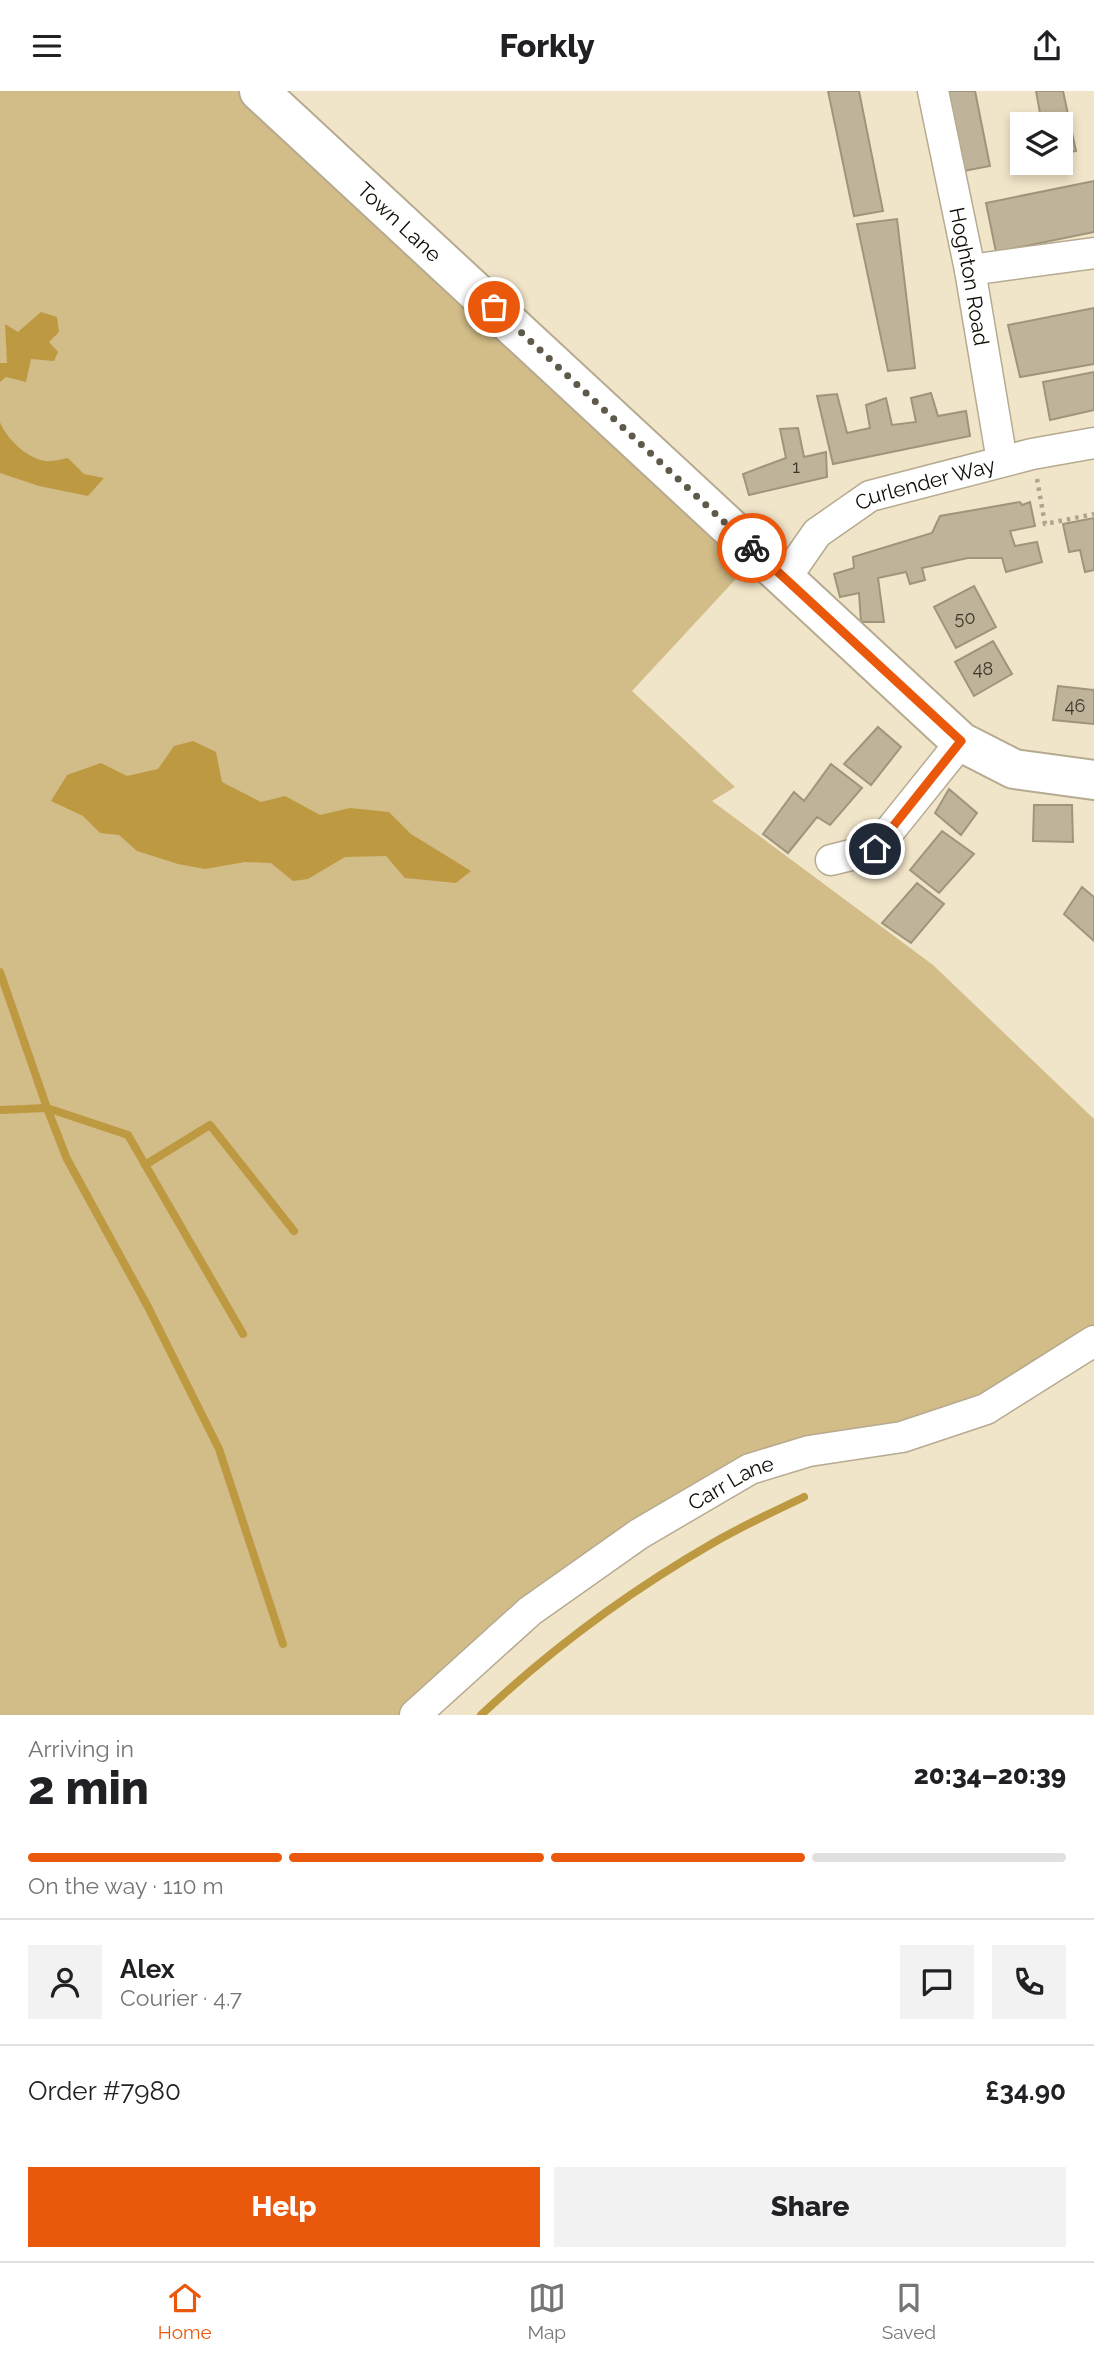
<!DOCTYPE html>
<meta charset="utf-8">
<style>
body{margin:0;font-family:Raleway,sans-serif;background:#f2f2f2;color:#202124;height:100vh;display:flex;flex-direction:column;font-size:26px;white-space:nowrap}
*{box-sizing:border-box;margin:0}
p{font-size:23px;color:#757577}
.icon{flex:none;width:38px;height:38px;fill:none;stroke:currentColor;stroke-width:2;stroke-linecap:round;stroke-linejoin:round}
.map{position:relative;height:1624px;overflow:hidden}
.sheet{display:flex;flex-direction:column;background:#fff;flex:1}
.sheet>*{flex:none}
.fabs{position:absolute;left:1010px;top:21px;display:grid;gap:14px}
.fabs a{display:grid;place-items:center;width:63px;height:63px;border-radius:0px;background:#fff;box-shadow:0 4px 10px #0003;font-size:35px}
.pin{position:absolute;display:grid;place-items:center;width:60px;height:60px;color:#fff;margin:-30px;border:4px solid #fff;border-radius:50%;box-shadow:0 2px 7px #0007}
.courier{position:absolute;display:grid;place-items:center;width:70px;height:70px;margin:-35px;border:5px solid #ea580c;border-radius:50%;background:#fff;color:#222;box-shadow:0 2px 9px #0007}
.headline em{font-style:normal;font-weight:800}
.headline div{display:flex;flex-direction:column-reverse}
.headline{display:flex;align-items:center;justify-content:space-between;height:119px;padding:0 28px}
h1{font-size:46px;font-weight:800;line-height:52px}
.bar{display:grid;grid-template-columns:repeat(4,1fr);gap:10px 7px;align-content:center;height:84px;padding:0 28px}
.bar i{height:9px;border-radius:5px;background:#e0e0e0}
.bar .current{background:#ea580c}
.bar p{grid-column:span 4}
.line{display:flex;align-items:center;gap:18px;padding:0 28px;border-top:2px solid #e0e0e0}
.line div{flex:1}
.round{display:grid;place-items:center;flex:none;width:74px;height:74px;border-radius:0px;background:#f2f2f2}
.cta{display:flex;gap:14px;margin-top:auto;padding:14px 28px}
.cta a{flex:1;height:80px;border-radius:0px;background:#ea580c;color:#fff;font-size:28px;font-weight:800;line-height:80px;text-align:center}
.cta a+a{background:#f2f2f2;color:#202124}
header{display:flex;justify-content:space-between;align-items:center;height:91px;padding:0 28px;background:#fff;font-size:32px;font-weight:800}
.tabs{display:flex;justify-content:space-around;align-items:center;height:98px;border-top:2px solid #e0e0e0;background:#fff;font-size:19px;color:#757577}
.tabs a{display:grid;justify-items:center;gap:4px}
.tabs .current{color:#ea580c}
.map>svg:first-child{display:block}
.green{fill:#d2bc88}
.water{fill:#bd9a42}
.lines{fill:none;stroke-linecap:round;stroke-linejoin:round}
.stream{stroke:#bd9a42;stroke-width:8}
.building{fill:#bfb399;stroke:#a0957a;stroke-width:2}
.minor-casing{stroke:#b6aa90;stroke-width:33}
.tertiary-casing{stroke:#b6aa90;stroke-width:42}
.path{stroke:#aea48e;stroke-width:4.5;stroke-dasharray:3.5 5;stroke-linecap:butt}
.minor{stroke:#fff;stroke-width:30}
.tertiary{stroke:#fff;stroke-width:38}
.done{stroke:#5f594a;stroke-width:7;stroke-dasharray:0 12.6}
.route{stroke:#ea580c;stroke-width:9}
.labels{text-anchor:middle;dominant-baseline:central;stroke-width:5;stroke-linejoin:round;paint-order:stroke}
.number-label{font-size:18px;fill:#3c362a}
.street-label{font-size:21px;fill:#110d05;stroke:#fef2d6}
</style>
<header><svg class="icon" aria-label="menu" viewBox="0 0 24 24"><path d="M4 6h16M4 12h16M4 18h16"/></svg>Forkly<svg class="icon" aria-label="share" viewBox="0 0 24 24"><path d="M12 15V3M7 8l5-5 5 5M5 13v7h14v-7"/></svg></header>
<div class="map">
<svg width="1094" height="1624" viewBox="0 0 1094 1624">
<rect width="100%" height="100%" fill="#f1e5c9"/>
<!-- green -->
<path class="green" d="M0 0H257L759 463 632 600 735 696 712 710 933 874 1094 1028V1250L986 1318 809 1360 638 1443 415 1624H0Z"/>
<!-- water -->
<path class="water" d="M41 221 57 226 59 241 49 251 58 261 54 270 31 268 26 291 6 286 0 291V272H7L5 233 18 241Z
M0 331C6 347 27 368 46 370 52 371 62 368 68 367L84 383 104 387 88 405 39 395 0 382Z
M193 650 216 661 222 691 261 711 285 705 320 724 350 717 389 721 411 743 471 780 456 792 405 787 386 765 345 766 308 788 293 790 271 772 245 771 205 778 178 773 137 760 119 744 100 742 83 725 51 710 67 684 101 672 127 685 158 678 174 655Z"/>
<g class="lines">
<!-- stream -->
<path class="stream" d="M0 881 47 1017 67 1068 148 1216 219 1358 283 1553
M0 1019 47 1017 128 1044 243 1243
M145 1074 210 1034 294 1140
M481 1624C551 1558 630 1500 713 1452 742 1435 773 1421 804 1406"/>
</g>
<!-- building -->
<path class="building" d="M828 0H859L883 120 854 125Z
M948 0H975L990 75 963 80Z
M1036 0H1063L1076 60 1060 63V33H1042Z
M1094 90V141L996 161 986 112Z
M897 128 915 277 888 280 857 133Z
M1094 217V273L1020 286 1008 234Z
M1094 281V319L1050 329 1043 291Z
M931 302 938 325 966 320 970 345 833 373 817 305 837 303 847 342 870 337 866 314 886 307 892 334 916 331 911 307Z
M798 337 804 366 826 361 827 386 749 404 743 383 786 367 780 338Z
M1020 411 1022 414 1030 411 1035 435 1010 440 1015 455 1037 451 1042 471 1006 481 1002 467H968L922 477 925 489 910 493 906 481 878 487 884 531H861L859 502 840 506 834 483 854 477 853 466 932 442 940 425Z
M1094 427V479L1085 481 1080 459 1069 461 1063 433Z
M974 495 996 536 956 557 934 516Z
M993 550 1012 583 974 605 955 571Z
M1058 595 1094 599V633L1053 629Z
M878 636 901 656 871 694 844 673Z
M831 673 862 697 830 734 817 726 788 762 763 743 794 701 804 710Z
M949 698 977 722 961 744 935 722Z
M1034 714H1072L1073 751 1033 750Z
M942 740 974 763 939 802 910 779Z
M917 792 944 813 911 852 882 832Z
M1082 796 1094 806V850L1064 823Z"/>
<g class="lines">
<defs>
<g id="minor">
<path id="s1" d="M933 0 970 179 1002 370"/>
<path d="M970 179 1094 162"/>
<path id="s2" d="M785 488 817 442 870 405 1032 363 1094 352"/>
<path d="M831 769 875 758 961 651"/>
<path id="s3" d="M415 1624 530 1520 639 1443 750 1378 809 1360 902 1346 986 1318 1094 1250"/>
</g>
<g id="tertiary">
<path id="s4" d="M259 0 961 651 1014 678 1094 689"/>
</g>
</defs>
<!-- minor casing -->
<use href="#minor" class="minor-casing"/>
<!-- tertiary casing -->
<use href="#tertiary" class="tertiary-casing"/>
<!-- path -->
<path class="path" d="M1037 388 1045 433 1094 423"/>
<!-- minor -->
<use href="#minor" class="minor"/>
<!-- tertiary -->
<use href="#tertiary" class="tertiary"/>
</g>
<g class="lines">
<!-- done -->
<path class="done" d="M494 216 752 457"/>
<!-- route -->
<path class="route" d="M752 457 961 650 875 758"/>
</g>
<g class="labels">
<!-- number labels -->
<g class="number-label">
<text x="796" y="375">1</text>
<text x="965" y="526">50</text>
<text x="983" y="577">48</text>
<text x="1075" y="614">46</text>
</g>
<!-- street labels -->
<g class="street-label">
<text stroke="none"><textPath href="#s4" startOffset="192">Town Lane</textPath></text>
<text stroke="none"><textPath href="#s1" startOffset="189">Hoghton Road</textPath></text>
<text stroke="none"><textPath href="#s2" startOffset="177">Curlender Way</textPath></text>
<text stroke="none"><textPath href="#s3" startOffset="394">Carr Lane</textPath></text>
</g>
</g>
</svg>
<div class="fabs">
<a><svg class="icon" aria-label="layers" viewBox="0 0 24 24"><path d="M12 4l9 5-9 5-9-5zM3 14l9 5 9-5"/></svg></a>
</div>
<div class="pin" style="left:494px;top:216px;background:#ea580c"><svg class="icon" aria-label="bag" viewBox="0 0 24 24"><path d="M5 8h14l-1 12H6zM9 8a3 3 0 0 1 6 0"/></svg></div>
<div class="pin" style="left:875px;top:758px;background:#1f2937"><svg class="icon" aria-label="home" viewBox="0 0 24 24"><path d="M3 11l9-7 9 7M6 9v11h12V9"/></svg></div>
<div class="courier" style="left:752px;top:457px"><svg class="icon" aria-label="bike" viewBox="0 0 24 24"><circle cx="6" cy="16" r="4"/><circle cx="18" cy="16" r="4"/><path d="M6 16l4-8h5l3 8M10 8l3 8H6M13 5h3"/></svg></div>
</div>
<section class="sheet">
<div class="headline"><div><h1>2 min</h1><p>Arriving in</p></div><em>20:34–20:39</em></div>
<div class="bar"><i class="current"></i><i class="current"></i><i class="current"></i><i></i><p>On the way · 110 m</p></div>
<div class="line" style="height:126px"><a class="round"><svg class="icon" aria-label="person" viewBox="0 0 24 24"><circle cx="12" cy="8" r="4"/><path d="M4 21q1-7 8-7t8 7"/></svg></a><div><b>Alex</b><p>Courier · 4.7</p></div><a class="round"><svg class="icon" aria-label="chat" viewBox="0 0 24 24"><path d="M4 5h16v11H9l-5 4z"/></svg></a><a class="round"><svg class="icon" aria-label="phone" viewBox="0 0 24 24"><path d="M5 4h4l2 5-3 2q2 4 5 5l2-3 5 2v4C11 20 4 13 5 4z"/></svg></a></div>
<div class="line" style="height:91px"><div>Order #7980</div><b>£34.90</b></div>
<div class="cta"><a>Help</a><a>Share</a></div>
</section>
<nav class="tabs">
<a class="current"><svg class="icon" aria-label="home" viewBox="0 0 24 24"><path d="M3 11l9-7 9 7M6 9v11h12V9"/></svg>Home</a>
<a><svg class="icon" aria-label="map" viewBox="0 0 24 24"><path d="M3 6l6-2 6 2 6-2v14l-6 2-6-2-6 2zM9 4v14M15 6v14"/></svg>Map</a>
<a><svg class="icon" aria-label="saved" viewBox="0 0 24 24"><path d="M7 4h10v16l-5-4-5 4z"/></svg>Saved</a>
</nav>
